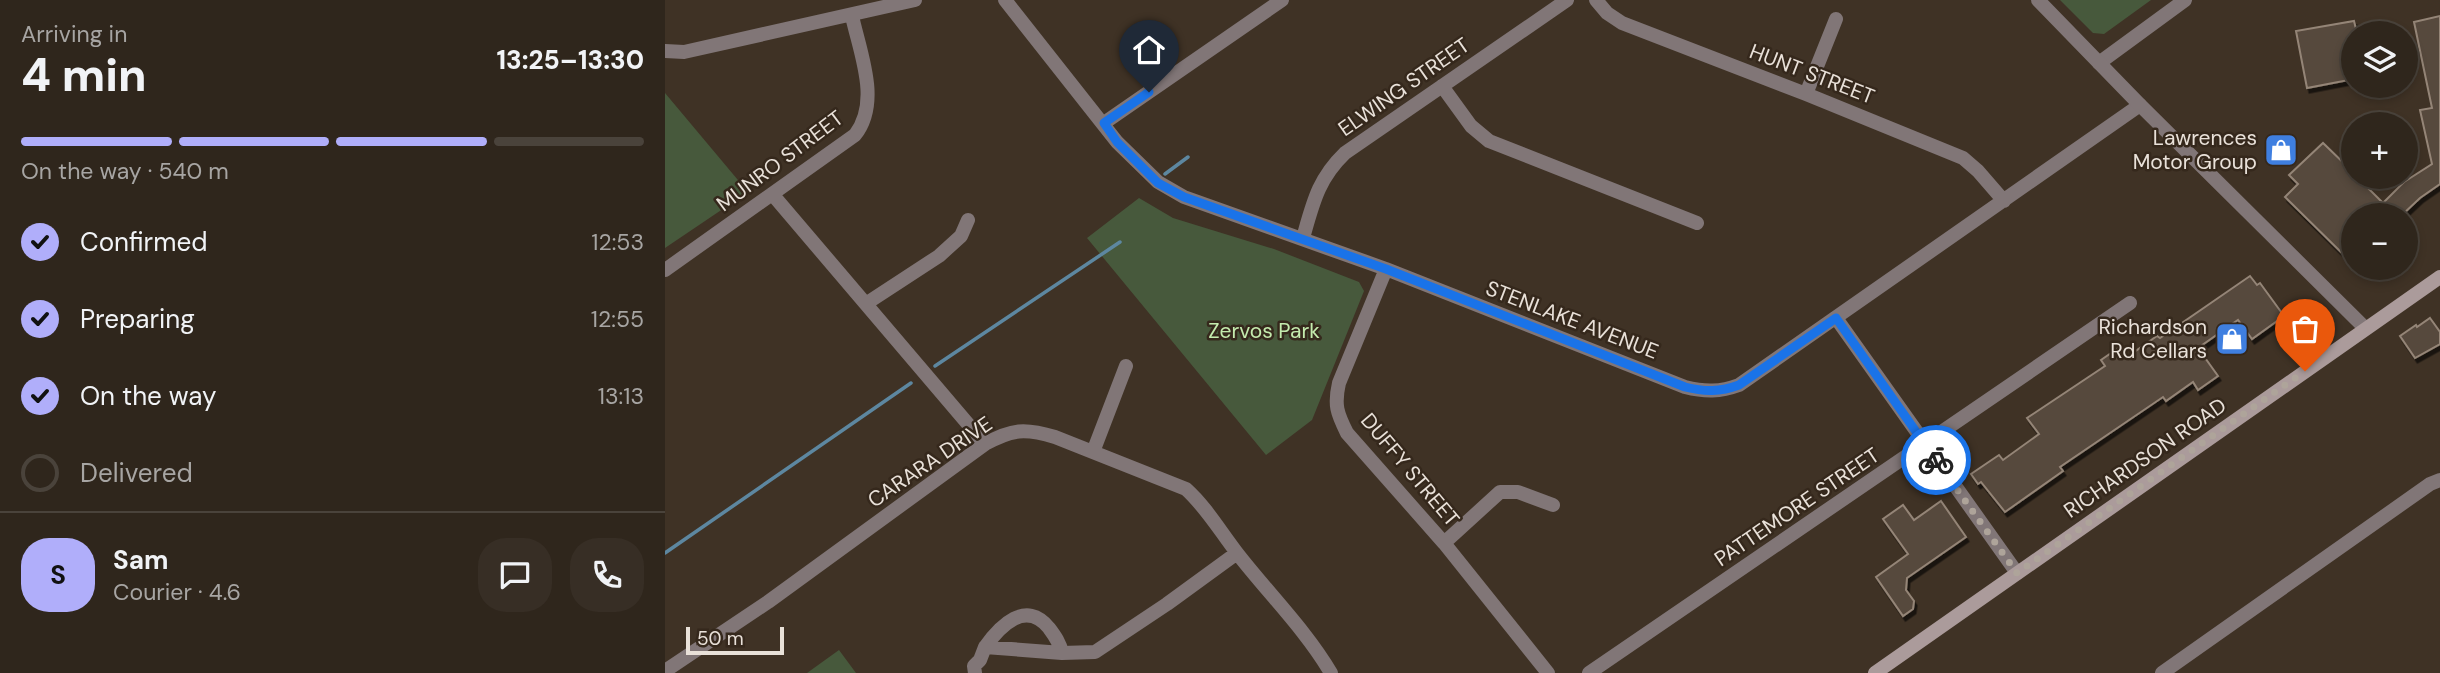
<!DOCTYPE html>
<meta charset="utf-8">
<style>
body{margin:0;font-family:"DM Sans",sans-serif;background:#372e25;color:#f1f3f6;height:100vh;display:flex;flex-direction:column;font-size:26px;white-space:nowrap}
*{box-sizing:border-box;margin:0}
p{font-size:23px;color:#a7a5a3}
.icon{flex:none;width:38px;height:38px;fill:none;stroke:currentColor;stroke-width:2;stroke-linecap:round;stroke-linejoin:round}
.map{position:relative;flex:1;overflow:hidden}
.panel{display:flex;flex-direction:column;background:#2f261c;width:665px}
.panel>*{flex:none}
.controls{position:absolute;left:1676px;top:21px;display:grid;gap:14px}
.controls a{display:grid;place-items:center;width:77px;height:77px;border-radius:50%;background:#2f261c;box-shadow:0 4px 10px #0003,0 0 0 2px #4a433b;font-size:35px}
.scale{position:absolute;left:21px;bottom:18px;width:98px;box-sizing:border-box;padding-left:7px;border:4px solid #e9e1d9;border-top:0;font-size:19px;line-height:24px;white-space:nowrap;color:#e9e1d9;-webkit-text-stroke:5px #35281c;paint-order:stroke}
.pin{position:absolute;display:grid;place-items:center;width:60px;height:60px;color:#fff;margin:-72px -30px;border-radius:50% 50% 50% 0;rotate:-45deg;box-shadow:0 0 7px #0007}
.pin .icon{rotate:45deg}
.courier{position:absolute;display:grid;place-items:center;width:70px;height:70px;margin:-35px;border:5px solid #1a73e8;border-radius:50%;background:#fff;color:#222;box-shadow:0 2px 9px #0007}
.headline em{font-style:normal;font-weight:800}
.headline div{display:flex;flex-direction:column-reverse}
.headline{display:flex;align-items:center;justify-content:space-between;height:119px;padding:0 21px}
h1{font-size:46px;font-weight:800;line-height:52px}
.bar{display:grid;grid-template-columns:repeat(4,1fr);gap:10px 7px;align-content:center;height:84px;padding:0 21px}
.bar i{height:9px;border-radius:5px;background:#4a433b}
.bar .on{background:#b0aefa}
.bar p{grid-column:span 4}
.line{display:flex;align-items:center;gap:18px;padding:0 21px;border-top:2px solid #4a433b}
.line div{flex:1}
.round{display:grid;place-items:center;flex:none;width:74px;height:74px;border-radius:28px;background:#372e25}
ol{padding:0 21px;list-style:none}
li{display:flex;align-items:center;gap:21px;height:77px}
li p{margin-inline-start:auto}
li .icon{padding:7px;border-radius:50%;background:#b0aefa;color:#111;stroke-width:4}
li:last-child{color:#a7a5a3}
li i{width:38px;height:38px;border:4px solid #4a433b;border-radius:50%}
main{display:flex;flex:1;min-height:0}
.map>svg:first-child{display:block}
.green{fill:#47593c}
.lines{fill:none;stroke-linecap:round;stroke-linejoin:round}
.stream{stroke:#5d87a0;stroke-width:3.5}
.building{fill:#57483c;stroke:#948577;stroke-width:2;filter:url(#shadow)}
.minor{stroke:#817677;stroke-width:14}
.tertiary{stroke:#817677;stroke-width:14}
.secondary{stroke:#ab9b9b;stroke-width:14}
.done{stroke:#aea49a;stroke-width:7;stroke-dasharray:0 12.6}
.route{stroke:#1a73e8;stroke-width:9}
.labels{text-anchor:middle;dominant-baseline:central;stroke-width:5;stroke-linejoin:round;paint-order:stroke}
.street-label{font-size:21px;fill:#e9e1d9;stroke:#35281c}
.poi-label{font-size:21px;fill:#e9e1d9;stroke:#35281c;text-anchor:end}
.park-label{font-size:21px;fill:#c4ebae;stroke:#35281c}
</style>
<main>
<section class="panel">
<div class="headline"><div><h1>4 min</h1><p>Arriving in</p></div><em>13:25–13:30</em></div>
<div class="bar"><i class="on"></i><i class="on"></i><i class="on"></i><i></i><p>On the way · 540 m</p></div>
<ol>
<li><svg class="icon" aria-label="check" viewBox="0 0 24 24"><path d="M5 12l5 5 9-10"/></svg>Confirmed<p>12:53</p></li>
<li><svg class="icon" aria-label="check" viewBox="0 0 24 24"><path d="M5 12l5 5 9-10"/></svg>Preparing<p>12:55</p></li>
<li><svg class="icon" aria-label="check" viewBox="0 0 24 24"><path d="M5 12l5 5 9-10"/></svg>On the way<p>13:13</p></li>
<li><i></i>Delivered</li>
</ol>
<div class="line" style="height:126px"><b class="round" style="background:#b0aefa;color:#111">S</b><div><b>Sam</b><p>Courier · 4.6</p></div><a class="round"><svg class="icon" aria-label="chat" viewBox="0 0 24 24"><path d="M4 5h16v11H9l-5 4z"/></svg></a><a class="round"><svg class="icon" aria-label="phone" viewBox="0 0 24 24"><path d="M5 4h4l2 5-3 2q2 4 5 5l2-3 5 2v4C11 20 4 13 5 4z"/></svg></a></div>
</section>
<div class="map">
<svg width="1775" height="673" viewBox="0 0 1775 673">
<defs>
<filter id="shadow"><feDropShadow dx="2.5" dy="4.5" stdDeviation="0" flood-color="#0009"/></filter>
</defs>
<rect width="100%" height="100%" fill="#3f3225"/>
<!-- green -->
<path class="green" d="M1395 0H1486L1439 34 1428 33Z
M0 93 83 192 0 248Z
M474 198 508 218 609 249 694 282 699 291 647 420 601 455 422 238Z
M174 650 191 673H142Z"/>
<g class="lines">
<!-- stream -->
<path class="stream" d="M500 174 523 157
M270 366 455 242
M0 553 246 383"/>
</g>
<!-- building -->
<path class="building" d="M1775 16V184L1755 198 1737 215H1689V252L1682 258 1620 197 1633 184 1624 175 1658 143 1689 173V177H1692L1718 203 1739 182 1767 164 1755 110 1767 108 1749 22Z
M1689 21 1692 33H1689V79L1642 88 1631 31Z
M1585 276 1592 285 1595 283 1619 316 1587 339 1573 320 1533 348 1553 376 1533 390 1528 382 1501 401 1498 397 1395 467 1398 471 1340 512 1316 482 1313 484 1306 474 1334 455 1338 460 1374 434 1362 418 1440 366 1436 360 1455 347 1462 357 1492 336 1495 338Z
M1765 318 1775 332V344L1750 358 1735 336 1751 325 1752 327Z
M1276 501 1301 537 1242 578 1241 590 1249 601 1248 609 1238 616 1211 577 1243 554 1218 519 1238 505 1249 520Z"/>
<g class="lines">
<!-- minor -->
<path class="minor" d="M340 0 452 142 493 182 519 197 721 269 1020 387C1040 392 1055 392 1074 385L1475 105
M931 0 942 13 957 23 1141 94 1298 158 1313 171 1339 201
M0 51 19 52 250 0
M1434 63 1520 0
M777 86 806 126 824 141 1032 223
M1141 94 1171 19
M439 123 617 0
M108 195 320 444
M638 238C648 203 653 179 680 153L902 0
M721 269 674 383C669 405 672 413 682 433L779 543 883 673
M0 270 190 135C216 102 195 53 187 16
M202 303 274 256 296 236 303 220
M1171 318 1352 573
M428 452 461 366
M779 543 835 492H853L888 505
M320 647C335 626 361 599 384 628 390 636 395 643 397 653
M0 671 103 602 320 444C347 429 360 428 390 437L521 489C541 507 555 531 572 553 603 593 640 629 666 673
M310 673 309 666 315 660 320 647 397 653 430 652 502 604 572 553
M924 673 1465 303
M1497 673 1765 484 1775 480"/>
<!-- tertiary -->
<path class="tertiary" d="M1373 0 1475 105 1700 328"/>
<!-- secondary -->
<path class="secondary" d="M1210 673 1775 277"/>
</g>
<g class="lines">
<!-- done -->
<path class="done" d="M1271 460 1352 573 1640 371"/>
<!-- route -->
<path class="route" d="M484 92 439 123 452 142 493 183 519 197 721 269 1020 387C1040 392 1055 392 1074 385L1171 318 1271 460"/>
</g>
<!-- icons -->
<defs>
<symbol id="shop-square" viewBox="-11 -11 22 22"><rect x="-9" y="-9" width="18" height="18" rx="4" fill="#3f7fe0" stroke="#35281c"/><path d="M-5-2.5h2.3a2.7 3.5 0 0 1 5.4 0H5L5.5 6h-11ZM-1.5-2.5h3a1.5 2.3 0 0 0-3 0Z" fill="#fff"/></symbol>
</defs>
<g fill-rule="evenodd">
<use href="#shop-square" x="1597" y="131" width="38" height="38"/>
<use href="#shop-square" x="1548" y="320" width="38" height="38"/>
</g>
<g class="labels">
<!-- street labels -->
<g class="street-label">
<text transform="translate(1147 74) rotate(21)">HUNT STREET</text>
<text transform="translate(739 87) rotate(-35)">ELWING STREET</text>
<text transform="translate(115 161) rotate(-37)">MUNRO STREET</text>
<text transform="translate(907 320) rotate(21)">STENLAKE AVENUE</text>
<text transform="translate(1480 458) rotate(-35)">RICHARDSON ROAD</text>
<text transform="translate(265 462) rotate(-34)">CARARA DRIVE</text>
<text transform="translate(745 470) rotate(50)">DUFFY STREET</text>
<text transform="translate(1132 507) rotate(-34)">PATTEMORE STREET</text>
</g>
<!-- poi labels -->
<g class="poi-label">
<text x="1592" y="138">Lawrences<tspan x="1592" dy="24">Motor Group</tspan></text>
<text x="1542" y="327">Richardson<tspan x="1542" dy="24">Rd Cellars</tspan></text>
</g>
<!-- park labels -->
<g class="park-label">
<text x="599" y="331">Zervos Park</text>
</g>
</g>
</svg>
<div class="controls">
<a><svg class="icon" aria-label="layers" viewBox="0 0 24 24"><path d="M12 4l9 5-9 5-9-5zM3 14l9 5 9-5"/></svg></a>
<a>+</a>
<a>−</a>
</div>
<div class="scale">50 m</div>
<div class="pin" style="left:1640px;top:371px;background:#ea580c"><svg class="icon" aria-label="bag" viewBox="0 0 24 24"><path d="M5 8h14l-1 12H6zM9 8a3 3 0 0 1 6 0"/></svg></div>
<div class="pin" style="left:484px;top:92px;background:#1f2937"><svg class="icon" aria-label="home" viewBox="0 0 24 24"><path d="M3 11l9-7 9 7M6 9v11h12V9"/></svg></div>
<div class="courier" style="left:1271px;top:460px"><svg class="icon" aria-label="bike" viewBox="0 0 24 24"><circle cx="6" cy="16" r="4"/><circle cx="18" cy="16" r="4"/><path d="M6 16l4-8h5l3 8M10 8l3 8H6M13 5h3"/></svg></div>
</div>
</main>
